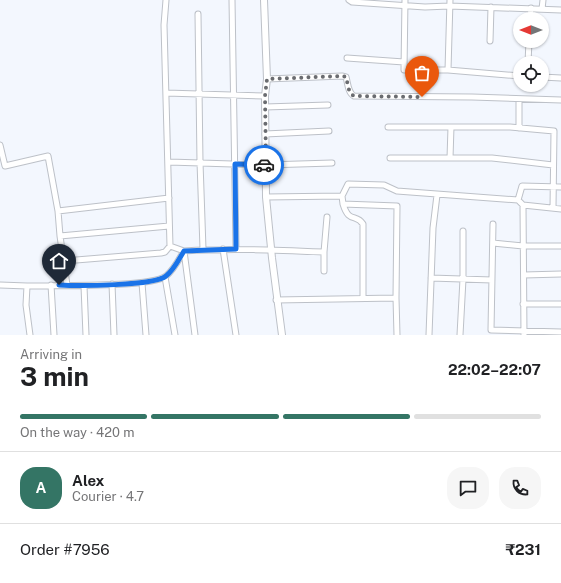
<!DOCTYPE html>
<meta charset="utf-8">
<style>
body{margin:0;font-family:"Public Sans",sans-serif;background:#f6f6f6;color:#202124;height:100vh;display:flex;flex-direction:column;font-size:15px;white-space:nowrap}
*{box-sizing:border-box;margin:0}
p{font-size:13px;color:#757577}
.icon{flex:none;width:22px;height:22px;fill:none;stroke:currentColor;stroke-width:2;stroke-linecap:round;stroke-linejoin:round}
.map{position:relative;height:335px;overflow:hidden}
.sheet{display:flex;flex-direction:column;background:#fff;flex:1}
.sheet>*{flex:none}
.needle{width:26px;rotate:270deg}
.controls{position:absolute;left:513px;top:12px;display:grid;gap:8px}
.controls a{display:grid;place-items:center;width:36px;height:36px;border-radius:50%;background:#fff;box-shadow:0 1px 3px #0004;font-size:20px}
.pin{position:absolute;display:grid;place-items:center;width:34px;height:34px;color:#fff;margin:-41px -17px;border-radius:50% 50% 50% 0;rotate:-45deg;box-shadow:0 0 4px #0007}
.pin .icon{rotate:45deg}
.courier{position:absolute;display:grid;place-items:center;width:40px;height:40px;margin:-20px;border:3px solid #1a73e8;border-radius:50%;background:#fff;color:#222;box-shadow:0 1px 5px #0007}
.headline em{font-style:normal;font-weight:700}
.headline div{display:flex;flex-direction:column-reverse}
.headline{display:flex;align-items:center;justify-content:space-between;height:68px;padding:0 20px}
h1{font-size:26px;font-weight:700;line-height:30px}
.bar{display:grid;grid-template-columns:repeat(4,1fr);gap:6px 4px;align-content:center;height:48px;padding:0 20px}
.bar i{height:5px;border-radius:3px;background:#e0e0e0}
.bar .on{background:#347565}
.bar p{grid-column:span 4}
.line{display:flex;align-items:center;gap:10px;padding:0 20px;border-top:1px solid #e0e0e0}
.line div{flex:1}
.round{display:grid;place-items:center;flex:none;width:42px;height:42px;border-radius:16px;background:#f6f6f6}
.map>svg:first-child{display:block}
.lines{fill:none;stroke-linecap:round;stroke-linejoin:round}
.minor-casing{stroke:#bdc1c8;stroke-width:7}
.tertiary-casing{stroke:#bdc1c8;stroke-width:8}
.minor{stroke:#fff;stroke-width:5}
.tertiary{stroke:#fff;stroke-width:6}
.done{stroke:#6a6c70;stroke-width:4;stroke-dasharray:0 7.2}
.route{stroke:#1a73e8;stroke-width:5}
</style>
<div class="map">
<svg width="561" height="335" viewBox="0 0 561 335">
<rect width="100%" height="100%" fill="#f3f7fe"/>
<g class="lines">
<defs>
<path id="minor" d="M166 0 164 25 170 246
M232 0 236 249
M349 0 352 2 425 7 449 6 561 10
M405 0 404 70H448L520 76
M542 9 543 0
M198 14 200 162 203 249
M530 19 531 8
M490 41 491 7
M347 58 404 62
M528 63 529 41
M448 70 450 0
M542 77 561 78
M267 79 342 76 346 77C348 84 348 93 354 96L472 97 561 100
M166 93 265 96
M519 99V128
M265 107 328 105
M388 127H510L554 131 553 208
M265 134 329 131
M0 145 5 166 48 156 58 211 169 198
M390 158H492L553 165
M450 158 451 127
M169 162 266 165 332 163
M342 196 343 204 397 206 396 298 397 335
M266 197 342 196 348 184 384 185 397 191 518 200 523 205 561 209
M518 200 522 186 561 187
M343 204C349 224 356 213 363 224V298
M523 205 524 335
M58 211 60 236 67 285
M493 224 491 330 561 332
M60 236 169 226
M493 243 523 246H561
M223 249 236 335
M324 252V271
M64 261 161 253 165 252 170 246 184 251 195 335
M524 275 561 274
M165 277 175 335
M431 278 492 280
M142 283 146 335
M112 284 114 335
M0 285 27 286
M51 285 54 335
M84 286 86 335
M276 300 396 298
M523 304H561
M30 335 26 305 27 286C52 285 151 288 166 276 174 270 179 259 184 251 230 248 277 250 324 252L327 217
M429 335 433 228 437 195
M460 335 463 279V231"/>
<path id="tertiary" d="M264 0 267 79 265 96 266 197 272 258 282 335"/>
</defs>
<!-- minor casing -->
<use href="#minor" class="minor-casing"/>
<!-- tertiary casing -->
<use href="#tertiary" class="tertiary-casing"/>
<!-- minor -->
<use href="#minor" class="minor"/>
<!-- tertiary -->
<use href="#tertiary" class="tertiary"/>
</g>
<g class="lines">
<!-- done -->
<path class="done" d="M264 165H266L265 96 267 79 342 76 346 77C348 84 348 93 354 96L422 97"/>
<!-- route -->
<path class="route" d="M59 285C78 286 154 286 166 276 174 270 179 259 184 251L236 249 235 164 264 165"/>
</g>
</svg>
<div class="controls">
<a><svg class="needle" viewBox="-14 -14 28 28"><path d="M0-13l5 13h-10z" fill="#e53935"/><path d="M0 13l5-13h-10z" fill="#757577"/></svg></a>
<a><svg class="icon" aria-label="locate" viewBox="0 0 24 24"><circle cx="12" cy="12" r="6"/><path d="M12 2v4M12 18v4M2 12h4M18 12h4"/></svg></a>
</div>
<div class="pin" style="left:422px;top:97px;background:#ea580c"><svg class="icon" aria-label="bag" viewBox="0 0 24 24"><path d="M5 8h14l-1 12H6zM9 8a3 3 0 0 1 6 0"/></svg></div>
<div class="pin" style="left:59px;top:285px;background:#1f2937"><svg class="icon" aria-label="home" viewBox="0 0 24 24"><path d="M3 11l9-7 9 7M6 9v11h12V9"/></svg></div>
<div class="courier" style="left:264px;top:165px"><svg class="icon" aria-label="car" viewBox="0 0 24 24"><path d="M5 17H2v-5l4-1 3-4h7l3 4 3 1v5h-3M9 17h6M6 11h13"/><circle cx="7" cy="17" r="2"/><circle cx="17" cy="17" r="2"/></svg></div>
</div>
<section class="sheet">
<div class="headline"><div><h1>3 min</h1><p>Arriving in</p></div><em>22:02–22:07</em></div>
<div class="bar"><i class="on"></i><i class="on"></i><i class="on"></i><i></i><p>On the way · 420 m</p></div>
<div class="line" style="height:72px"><b class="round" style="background:#347565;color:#fff">A</b><div><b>Alex</b><p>Courier · 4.7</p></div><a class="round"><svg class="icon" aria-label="chat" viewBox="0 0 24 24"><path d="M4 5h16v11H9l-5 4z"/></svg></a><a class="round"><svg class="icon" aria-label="phone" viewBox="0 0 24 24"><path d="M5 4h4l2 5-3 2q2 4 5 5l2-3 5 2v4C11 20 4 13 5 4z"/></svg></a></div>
<div class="line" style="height:52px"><div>Order #7956</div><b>₹231</b></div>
</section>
